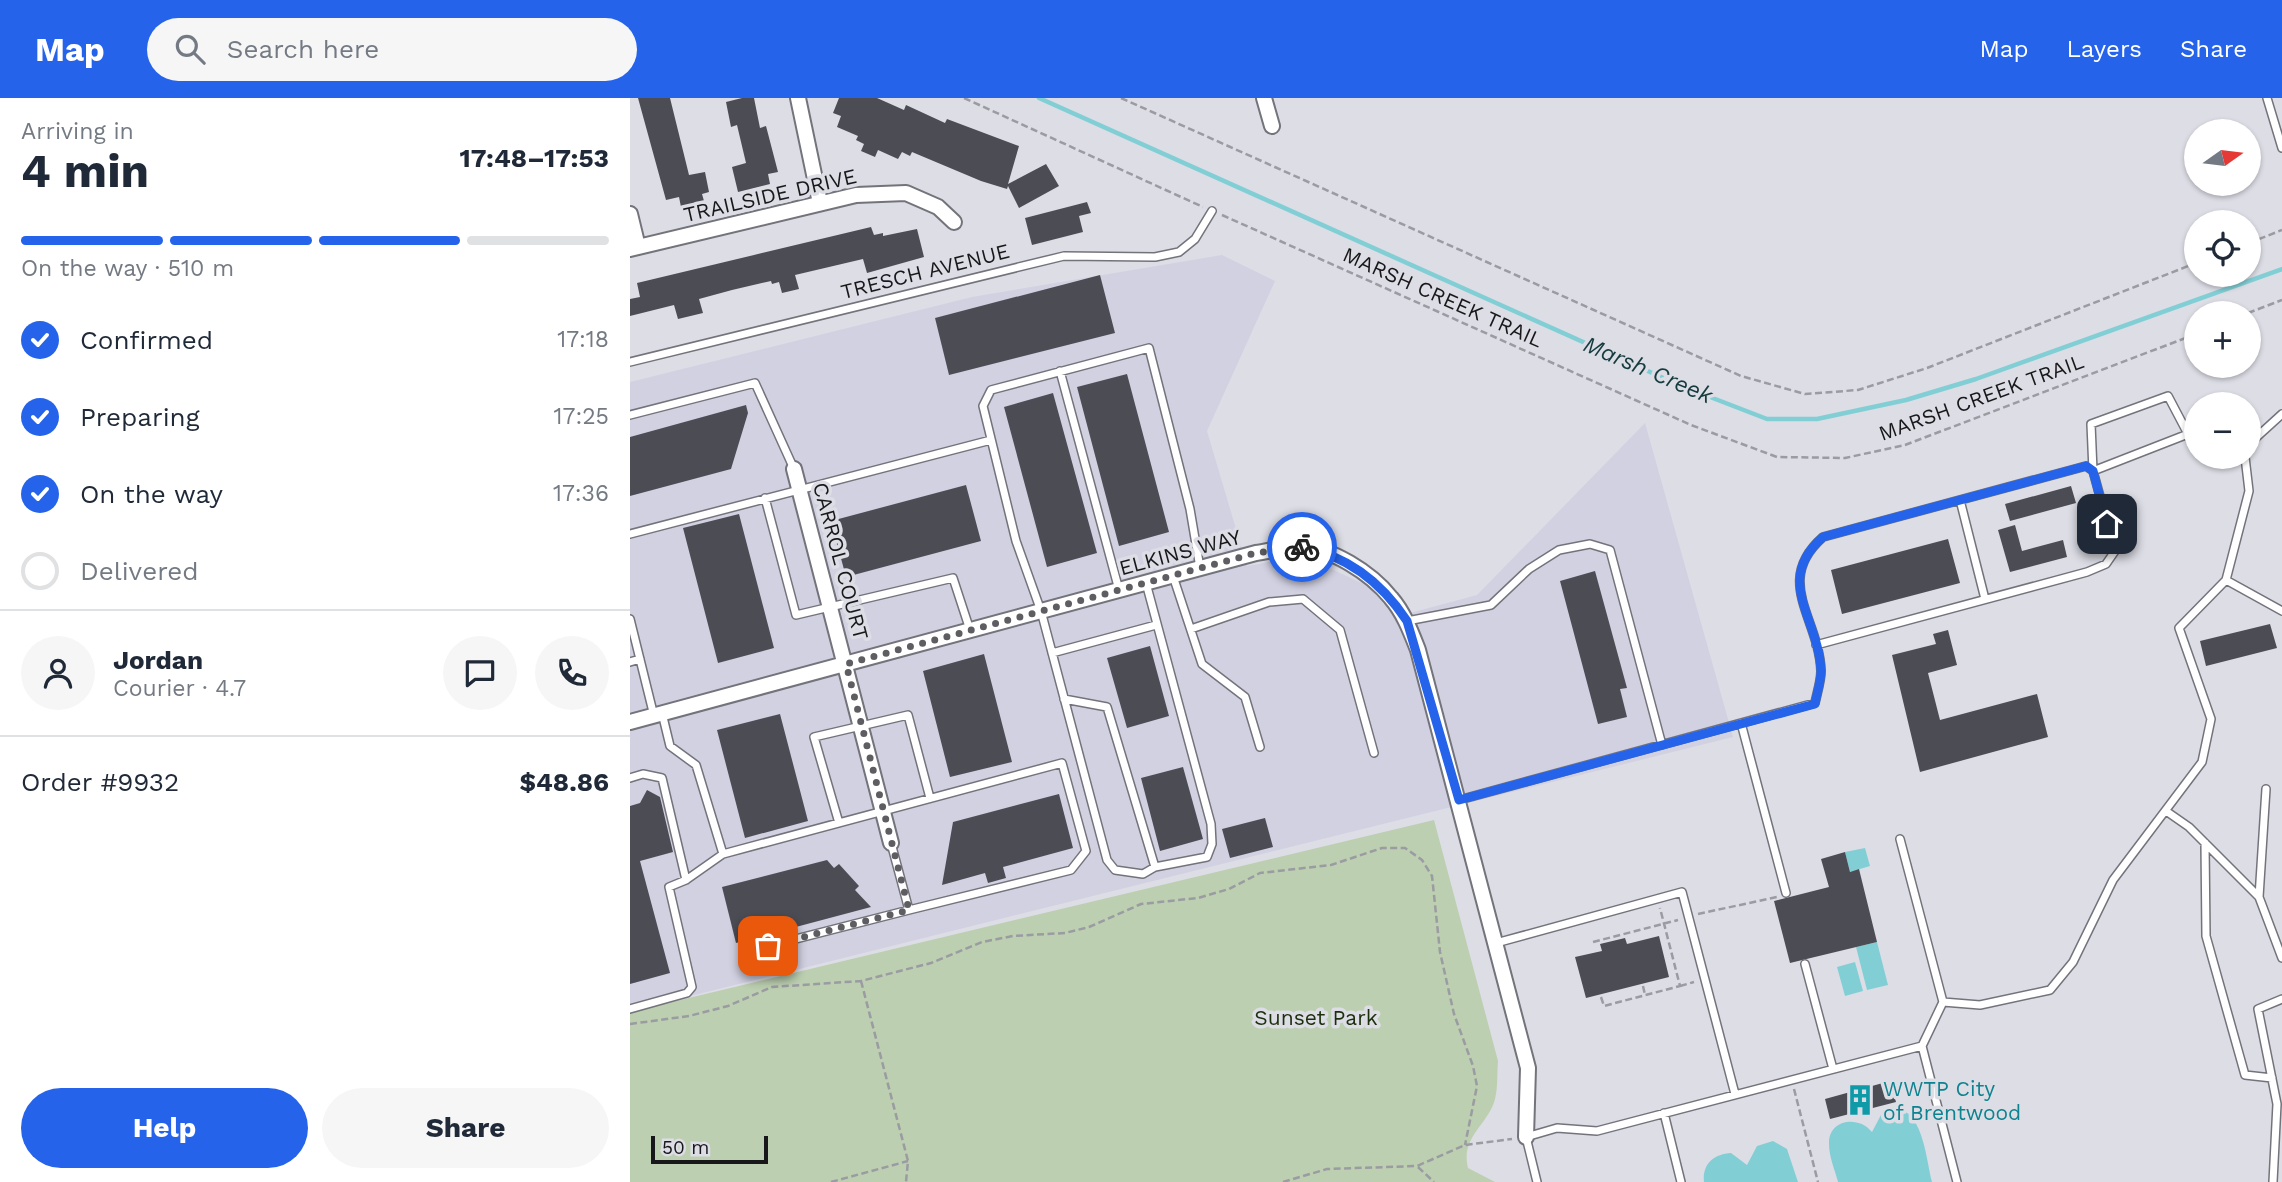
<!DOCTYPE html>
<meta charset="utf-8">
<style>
body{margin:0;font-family:"Work Sans",sans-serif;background:#f6f6f7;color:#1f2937;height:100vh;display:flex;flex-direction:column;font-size:26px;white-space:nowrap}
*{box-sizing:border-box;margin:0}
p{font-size:23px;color:#747a83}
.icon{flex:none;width:38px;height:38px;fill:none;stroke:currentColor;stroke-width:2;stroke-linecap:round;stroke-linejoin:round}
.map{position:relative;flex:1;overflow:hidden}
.panel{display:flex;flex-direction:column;background:#fff;width:630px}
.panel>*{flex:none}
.needle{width:46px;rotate:76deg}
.controls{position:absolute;left:1554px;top:21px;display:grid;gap:14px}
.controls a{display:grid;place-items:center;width:77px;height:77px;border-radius:50%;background:#fff;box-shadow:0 2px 5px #0004;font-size:35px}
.scale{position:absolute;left:21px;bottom:18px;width:117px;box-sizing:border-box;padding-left:7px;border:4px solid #18181b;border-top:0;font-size:19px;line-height:24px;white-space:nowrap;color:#18181b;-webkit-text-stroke:5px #dddde6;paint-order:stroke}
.pin{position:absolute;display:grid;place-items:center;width:60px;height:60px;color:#fff;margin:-30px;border-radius:14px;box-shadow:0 4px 10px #0006}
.courier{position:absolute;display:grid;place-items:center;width:70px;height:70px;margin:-35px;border:5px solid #2563eb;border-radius:50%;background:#fff;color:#222;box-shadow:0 2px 9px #0007}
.summary em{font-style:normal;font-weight:700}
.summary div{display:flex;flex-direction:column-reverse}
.summary{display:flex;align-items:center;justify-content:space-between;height:119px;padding:0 21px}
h1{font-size:46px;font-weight:700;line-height:52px}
.bar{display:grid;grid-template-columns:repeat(4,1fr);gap:10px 7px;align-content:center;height:84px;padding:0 21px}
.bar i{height:9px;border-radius:5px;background:#e0e1e3}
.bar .active{background:#2563eb}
.bar p{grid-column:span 4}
.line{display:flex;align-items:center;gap:18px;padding:0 21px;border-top:2px solid #e0e1e3}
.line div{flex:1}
.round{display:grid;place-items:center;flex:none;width:74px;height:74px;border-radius:37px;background:#f6f6f7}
ol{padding:0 21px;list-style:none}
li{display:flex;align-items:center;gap:21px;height:77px}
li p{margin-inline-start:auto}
li .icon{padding:7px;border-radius:50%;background:#2563eb;color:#fff;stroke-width:4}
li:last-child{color:#747a83}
li i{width:38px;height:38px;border:4px solid #e0e1e3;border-radius:50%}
.primary-button{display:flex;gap:14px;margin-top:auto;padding:14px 21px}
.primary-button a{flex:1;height:80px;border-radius:42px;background:#2563eb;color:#fff;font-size:28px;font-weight:700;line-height:80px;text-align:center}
.primary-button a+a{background:#f6f6f7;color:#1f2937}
header{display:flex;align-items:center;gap:42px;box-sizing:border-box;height:98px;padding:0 35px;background:#2563eb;color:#fff}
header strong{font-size:33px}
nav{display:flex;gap:38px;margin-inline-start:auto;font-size:24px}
.search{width:490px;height:63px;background:#f6f6f7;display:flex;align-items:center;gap:18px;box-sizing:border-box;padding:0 24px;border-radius:38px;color:#747a83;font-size:26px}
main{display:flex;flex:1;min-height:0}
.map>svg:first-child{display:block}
.built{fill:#d1d1e2}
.green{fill:#bccfb0}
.water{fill:#81cfd5}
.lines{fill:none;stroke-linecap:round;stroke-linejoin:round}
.stream{stroke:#81cfd5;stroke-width:4.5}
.building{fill:#4c4d54}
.service-casing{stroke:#73737b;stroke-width:10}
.minor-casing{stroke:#73737b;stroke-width:18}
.path{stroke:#9b9ba2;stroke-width:2.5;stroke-dasharray:7 3.5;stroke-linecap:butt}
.service{stroke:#fff;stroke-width:7}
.minor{stroke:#fff;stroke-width:14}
.done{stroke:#5d5d62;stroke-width:7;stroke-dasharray:0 12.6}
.route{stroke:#2563eb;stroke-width:9}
.labels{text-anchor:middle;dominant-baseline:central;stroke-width:7;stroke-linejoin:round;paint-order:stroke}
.street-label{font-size:21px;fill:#18181b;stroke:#dddde6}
.park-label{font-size:21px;fill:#1c2f0b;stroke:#dddde6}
.culture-label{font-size:21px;fill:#0d838f;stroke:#dddde6;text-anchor:start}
.water-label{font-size:23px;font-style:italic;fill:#153b3e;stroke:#dddde6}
</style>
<header>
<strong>Map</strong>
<div class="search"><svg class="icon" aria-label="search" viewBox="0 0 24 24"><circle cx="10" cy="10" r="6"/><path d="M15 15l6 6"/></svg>Search here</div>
<nav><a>Map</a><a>Layers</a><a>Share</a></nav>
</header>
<main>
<section class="panel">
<div class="summary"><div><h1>4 min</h1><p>Arriving in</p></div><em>17:48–17:53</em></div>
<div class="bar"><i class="active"></i><i class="active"></i><i class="active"></i><i></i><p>On the way · 510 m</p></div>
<ol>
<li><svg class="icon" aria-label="check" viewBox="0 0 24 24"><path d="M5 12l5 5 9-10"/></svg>Confirmed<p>17:18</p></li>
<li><svg class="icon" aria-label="check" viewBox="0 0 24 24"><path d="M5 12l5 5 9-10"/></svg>Preparing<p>17:25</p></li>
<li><svg class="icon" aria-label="check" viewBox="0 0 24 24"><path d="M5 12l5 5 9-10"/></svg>On the way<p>17:36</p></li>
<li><i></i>Delivered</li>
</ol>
<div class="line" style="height:126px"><a class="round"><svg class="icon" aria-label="person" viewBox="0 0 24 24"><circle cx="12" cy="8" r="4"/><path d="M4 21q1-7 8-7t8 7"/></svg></a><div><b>Jordan</b><p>Courier · 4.7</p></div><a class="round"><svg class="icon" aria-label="chat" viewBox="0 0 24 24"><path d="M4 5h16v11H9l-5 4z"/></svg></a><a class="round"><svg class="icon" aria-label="phone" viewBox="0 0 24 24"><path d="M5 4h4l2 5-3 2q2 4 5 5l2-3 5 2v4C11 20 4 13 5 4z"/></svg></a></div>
<div class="line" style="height:91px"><div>Order #9932</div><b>$48.86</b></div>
<div class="primary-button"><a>Help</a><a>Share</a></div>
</section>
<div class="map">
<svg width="1652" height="1084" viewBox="0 0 1652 1084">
<rect width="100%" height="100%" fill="#dddde6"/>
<!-- built -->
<path class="built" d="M592 157 645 183 577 333 617 468 666 459 699 470 738 488 765 519 847 497 1015 325 1103 639 0 913V284L342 199Z"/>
<!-- green -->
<path class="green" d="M804 722 868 963C867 975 868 989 865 1001 859 1026 830 1039 838 1070L865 1084H0V914Z"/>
<!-- water -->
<path class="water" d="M1235 750 1240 768 1220 774 1215 754Z
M1247 844 1258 887 1237 892 1226 849Z
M1225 864 1233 893 1215 898 1207 869Z
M1268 1010C1294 1018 1296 1061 1302 1084H1208C1205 1072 1199 1059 1199 1046 1198 1021 1229 1017 1242 1034L1252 1015Z
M1143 1043 1157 1051 1168 1084H1074C1072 1066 1084 1056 1101 1055L1117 1067 1127 1048Z"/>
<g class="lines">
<!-- stream -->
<path class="stream" d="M409 0 1049 287 1137 321H1187L1276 302 1346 281 1652 171"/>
</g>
<!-- building -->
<path class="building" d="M8 0H40L59 77 75 74 79 94 72 96 74 103 51 109 49 99 36 102Z
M112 0H124L130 30 136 28 148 74 138 76 140 86 108 94 102 69 116 65 107 27 101 29 96 4Z
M209 0H247L274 12 276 7 315 25 317 21 389 48 378 86 416 66 429 88 389 110 378 88 377 91 351 83 282 54 280 58 272 54 268 61 248 52 245 59 231 53 234 46 226 42 228 38 207 29 211 18 203 15Z
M457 104 461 115 449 118 453 134 402 147 395 120Z
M241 129 244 137 253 135V138L287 131 294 159 237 175 233 161 165 177 169 191 152 195 149 184 142 186 141 183 102 192 69 201 73 215 48 221 44 207 0 218V201L10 199 7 185Z
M470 177 485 235 319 277 305 220Z
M497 276 539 434 489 448 447 289Z
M423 295 467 455 417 469 374 309Z
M116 307 118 315 101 371 0 398V339Z
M336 387 351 443 216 479 201 423Z
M1441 388 1446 405 1380 423 1375 406Z
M109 416 144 550 88 565 53 430Z
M1385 427 1392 453 1433 442 1437 459 1380 474 1368 432Z
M1318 441 1330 485 1212 516 1201 472Z
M965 473 997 590 990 591 997 619 968 626 930 483Z
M1640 526 1647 550 1576 568 1570 543Z
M1318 532 1327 567 1298 575 1310 622 1407 596 1418 639 1290 674 1262 557 1306 546 1303 536Z
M520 548 539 618 497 630 477 560Z
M354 556 382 664 320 679 293 573Z
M150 616 178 723 115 740 87 632Z
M553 669 573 741 530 753 511 680Z
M17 692 30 699 43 754 10 763 40 875 0 886V708L10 705Z
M429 696 443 750 373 769 376 780 358 785 355 775 312 787 323 724Z
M635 720 643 749 600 760 592 731Z
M1215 754 1220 774 1229 771 1247 844 1160 865 1144 803 1199 789 1191 761Z
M197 762 204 770 209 766 229 788 225 792 241 809 106 845 92 789Z
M1029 838 1039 879 956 900 945 859 972 853 970 846 995 840 997 846Z
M1260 983 1266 1004 1200 1021 1195 1001Z"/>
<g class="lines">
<defs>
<path id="service" d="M1637 0 1652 50
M0 264 434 158 525 159 549 154 565 141 582 113
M430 273 489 492
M0 317 125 285 164 371
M1558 336 1463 373 1461 326 1538 298 1558 336 1566 339
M1619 346 1652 316
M135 400 166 517 323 480 340 532
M1330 402 1355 501
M0 436 361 342
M543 478 572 566 615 599 630 649
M1596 482 1652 513
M516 485 581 726 582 746 577 759 525 769 513 776 485 772 477 762 411 513 386 443 353 308 361 292 519 250 560 411 570 470
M0 521 24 618
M777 523 861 507 899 471 929 452 960 446 980 452 1032 647
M561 531 639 504 673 501 710 532 744 655
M422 555 526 527
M0 564 10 561
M434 601 477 609 525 769
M32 615 40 648 66 667 93 756 432 665 456 753 441 772 279 812 261 745
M1111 625 1156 795
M0 680 13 676 32 680 56 782
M829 702 1185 605C1187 595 1191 583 1191 573 1189 520 1143 483 1193 439L1456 368 1463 373 1485 453 1476 466 1457 474 1186 547
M1536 713 1559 729 1629 799 1652 860
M209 725 184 639 278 617 300 700
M1270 741 1313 904 1292 948 1327 1084
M1575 745 1576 838 1615 977 1642 980
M1629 799 1636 691
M866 845 1052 794 1105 996
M115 854 279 812
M1175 866 1203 971
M1313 904 1350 907 1420 892 1443 864 1483 782 1572 664 1581 621 1549 530 1596 482 1619 393 1615 359
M0 911 57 895 62 889 39 789 56 782 93 756
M1034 1015 1051 1084
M907 1084 896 1039 927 1030 967 1033 1292 948
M1643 1084 1647 1006 1628 911 1652 901"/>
<path id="minor" d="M168 0 190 105
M634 0 642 28
M0 116 8 149
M0 151 226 97 276 95 308 109 324 124
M164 371 261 745
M0 624 626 455C640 453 655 449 669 449 701 449 741 475 761 500 774 515 781 534 788 552L898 970 896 1039"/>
</defs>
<!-- service casing -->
<use href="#service" class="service-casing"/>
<!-- minor casing -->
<use href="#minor" class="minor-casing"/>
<!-- path -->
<path class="path" d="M334 0 573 109
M491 0 1111 278 1175 296 1228 292 1297 270 1566 165
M592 117 1061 327 1147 359 1215 360 1275 347 1566 236
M1619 145 1652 132
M1618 215 1652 202
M1068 816 1147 799
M963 844 1048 822
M231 883 278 1063 276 1084
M1013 888 1015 897
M1050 888 1064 884
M971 899 974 908 1050 888 1030 810
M0 926 59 918 98 908 142 889 231 883 301 865 352 844 383 838 435 835 459 829 511 806 568 800 599 791 630 775 701 767 752 750H775L792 762 802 778 810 854 824 916 843 968 847 988 835 1047
M1164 991 1188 1084
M788 1069 804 1084
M201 1084 278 1063
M653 1084 697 1071 787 1068 835 1047 882 1041"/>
<!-- service -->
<use href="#service" class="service"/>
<!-- minor -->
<use href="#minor" class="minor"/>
</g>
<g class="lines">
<!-- done -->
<path class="done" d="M138 848 279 812 216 566 626 455 672 449"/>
<!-- route -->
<path class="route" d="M672 449C718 458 752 485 777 523L829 702 1185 606C1187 595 1191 583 1191 573 1189 520 1143 483 1193 439L1456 368 1463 373 1477 426"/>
</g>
<!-- icons -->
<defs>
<symbol id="building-bare" viewBox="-9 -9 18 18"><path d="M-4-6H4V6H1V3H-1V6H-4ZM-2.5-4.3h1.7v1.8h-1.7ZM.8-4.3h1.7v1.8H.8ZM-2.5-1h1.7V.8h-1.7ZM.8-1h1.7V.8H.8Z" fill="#0f9aa8" stroke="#dddde6" stroke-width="2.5" paint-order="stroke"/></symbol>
</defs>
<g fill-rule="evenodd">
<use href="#building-bare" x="1208" y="980" width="44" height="44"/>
</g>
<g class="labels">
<!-- street labels -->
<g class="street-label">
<text transform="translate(140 97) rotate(-13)">TRAILSIDE DRIVE</text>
<text transform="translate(295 173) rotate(-14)">TRESCH AVENUE</text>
<text transform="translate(813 199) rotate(24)">MARSH CREEK TRAIL</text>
<text transform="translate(1351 299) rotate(-20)">MARSH CREEK TRAIL</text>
<text transform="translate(550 454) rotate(-15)">ELKINS WAY</text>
<text transform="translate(211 463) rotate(75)">CARROL COURT</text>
</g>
<!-- park labels -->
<g class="park-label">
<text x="686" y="919">Sunset Park</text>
</g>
<!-- culture labels -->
<g class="culture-label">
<text x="1253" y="990">WWTP City<tspan x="1253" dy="24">of Brentwood</tspan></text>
</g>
<!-- water labels -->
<g class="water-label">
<text transform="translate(1018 272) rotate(23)">Marsh Creek</text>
</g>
</g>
</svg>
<div class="controls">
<a><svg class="needle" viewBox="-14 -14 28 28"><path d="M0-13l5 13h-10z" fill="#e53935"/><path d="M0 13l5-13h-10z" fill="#747a83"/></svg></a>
<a><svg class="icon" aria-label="locate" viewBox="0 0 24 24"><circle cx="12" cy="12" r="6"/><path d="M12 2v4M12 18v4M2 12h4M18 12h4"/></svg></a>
<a>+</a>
<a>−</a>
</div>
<div class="scale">50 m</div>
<div class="pin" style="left:138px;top:848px;background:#ea580c"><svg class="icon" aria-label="bag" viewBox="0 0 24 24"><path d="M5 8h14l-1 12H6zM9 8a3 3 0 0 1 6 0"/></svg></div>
<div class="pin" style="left:1477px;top:426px;background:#1f2937"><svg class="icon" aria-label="home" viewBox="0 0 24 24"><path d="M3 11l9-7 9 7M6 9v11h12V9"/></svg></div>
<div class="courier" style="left:672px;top:449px"><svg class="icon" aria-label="bike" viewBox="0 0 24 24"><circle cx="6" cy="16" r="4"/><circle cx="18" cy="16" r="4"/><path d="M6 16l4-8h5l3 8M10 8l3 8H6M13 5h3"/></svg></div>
</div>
</main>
